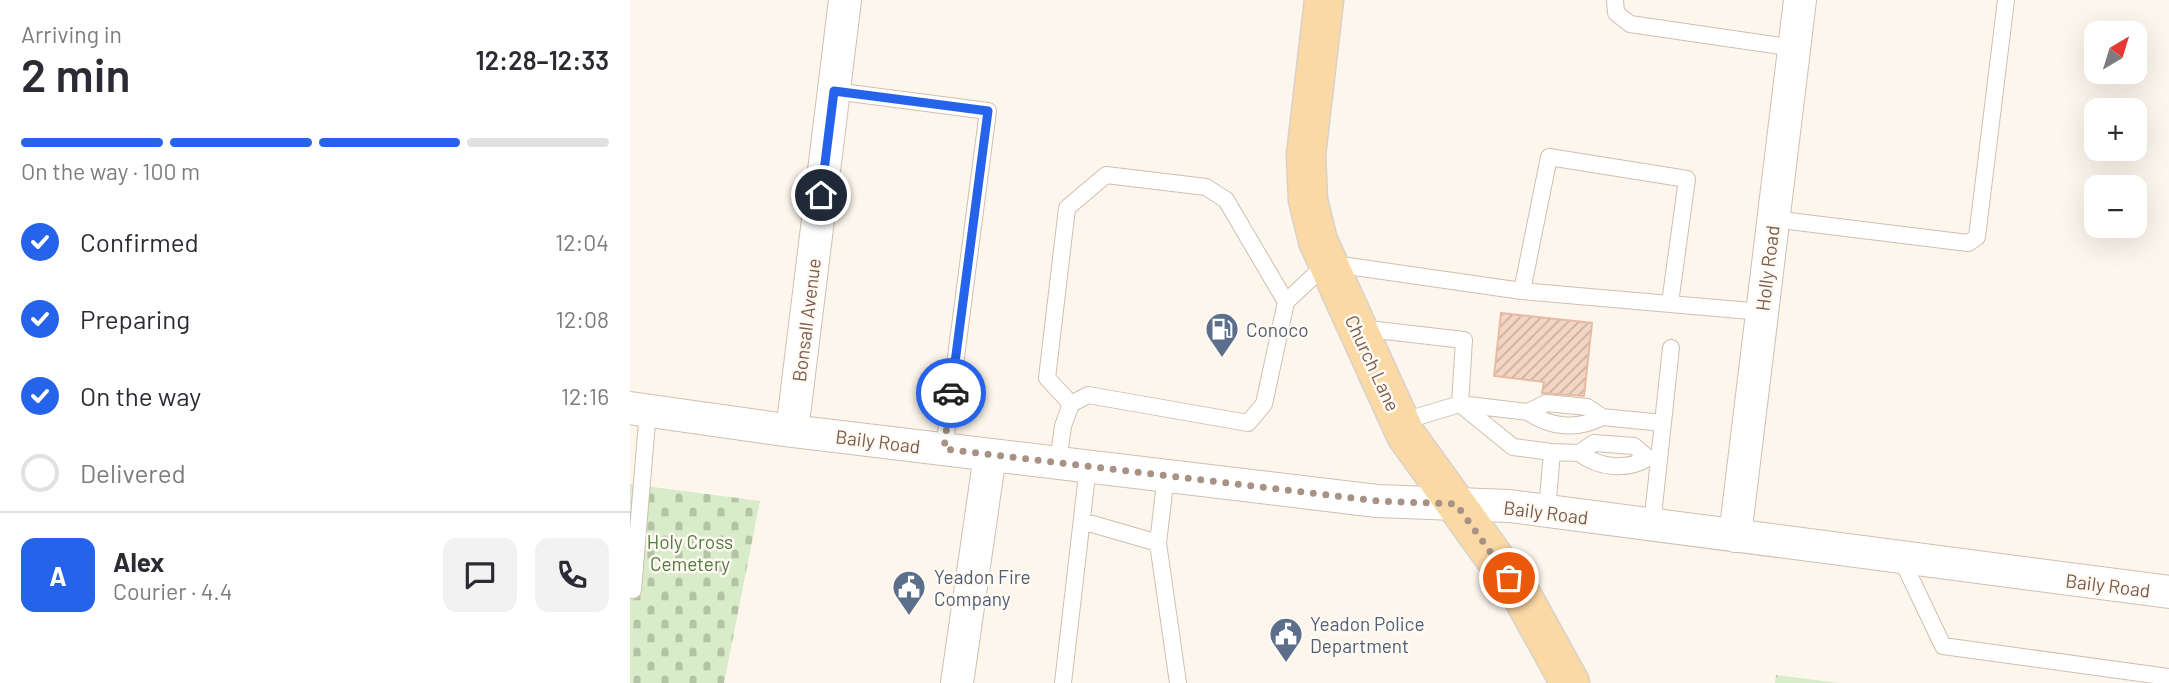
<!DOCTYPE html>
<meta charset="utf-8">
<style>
body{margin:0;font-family:Barlow,sans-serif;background:#f2f2f3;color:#2b2b33;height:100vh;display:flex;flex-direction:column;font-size:26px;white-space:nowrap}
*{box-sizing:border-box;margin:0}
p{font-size:23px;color:#7c7c81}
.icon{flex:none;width:38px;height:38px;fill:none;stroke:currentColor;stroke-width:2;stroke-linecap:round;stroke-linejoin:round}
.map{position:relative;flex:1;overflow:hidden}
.details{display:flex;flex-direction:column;background:#fff;width:630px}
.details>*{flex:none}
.needle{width:46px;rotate:38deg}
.tools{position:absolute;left:1454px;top:21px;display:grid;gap:14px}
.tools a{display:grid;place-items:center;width:63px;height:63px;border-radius:14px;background:#fff;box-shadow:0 7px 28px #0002;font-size:35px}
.pin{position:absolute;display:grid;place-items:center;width:60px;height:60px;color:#fff;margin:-30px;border:4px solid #fff;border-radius:50%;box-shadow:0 2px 7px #0007}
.courier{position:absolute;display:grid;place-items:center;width:70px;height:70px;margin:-35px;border:5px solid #2563eb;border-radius:50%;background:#fff;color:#222;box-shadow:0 2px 9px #0007}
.headline em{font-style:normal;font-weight:600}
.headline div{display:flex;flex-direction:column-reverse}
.headline{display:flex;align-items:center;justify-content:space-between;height:119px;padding:0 21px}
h1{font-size:46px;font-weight:600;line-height:52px}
.bar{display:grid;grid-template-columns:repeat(4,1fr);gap:10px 7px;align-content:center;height:84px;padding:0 21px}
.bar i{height:9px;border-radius:5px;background:#e1e1e2}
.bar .active{background:#2563eb}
.bar p{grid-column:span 4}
.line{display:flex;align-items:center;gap:18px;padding:0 21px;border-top:2px solid #e1e1e2}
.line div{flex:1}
.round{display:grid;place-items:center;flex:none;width:74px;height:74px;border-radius:14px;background:#f2f2f3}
ol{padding:0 21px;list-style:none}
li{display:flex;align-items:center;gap:21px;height:77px}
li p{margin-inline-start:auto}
li .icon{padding:7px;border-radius:50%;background:#2563eb;color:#fff;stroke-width:4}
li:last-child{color:#7c7c81}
li i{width:38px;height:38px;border:4px solid #e1e1e2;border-radius:50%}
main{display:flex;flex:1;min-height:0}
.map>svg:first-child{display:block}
.cemetery{fill:url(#cemetery-stones)}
.park{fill:url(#park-tufts)}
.building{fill:url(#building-hatch);stroke:#e6bba3;stroke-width:2}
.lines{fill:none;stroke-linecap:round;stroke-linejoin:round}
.service-casing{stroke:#d1beb0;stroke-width:18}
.minor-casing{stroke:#d1beb0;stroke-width:34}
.primary-casing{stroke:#dad1cd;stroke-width:41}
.service{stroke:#fff;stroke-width:16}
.minor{stroke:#fff;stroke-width:32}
.primary{stroke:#fbd9a5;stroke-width:38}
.done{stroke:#a89285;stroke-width:7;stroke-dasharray:0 12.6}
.route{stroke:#2563eb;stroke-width:9}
.labels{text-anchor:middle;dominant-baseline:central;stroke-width:5;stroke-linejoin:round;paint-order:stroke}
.street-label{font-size:19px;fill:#7a5c4d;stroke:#fffaf3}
.service-label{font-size:19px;fill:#4e5e75;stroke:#fffaf3;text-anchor:start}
.park-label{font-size:19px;fill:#537a41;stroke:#fffaf3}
</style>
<main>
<section class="details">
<div class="headline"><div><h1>2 min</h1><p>Arriving in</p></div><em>12:28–12:33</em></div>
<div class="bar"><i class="active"></i><i class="active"></i><i class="active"></i><i></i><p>On the way · 100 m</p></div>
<ol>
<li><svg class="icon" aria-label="check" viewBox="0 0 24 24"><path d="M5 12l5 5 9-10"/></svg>Confirmed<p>12:04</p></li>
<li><svg class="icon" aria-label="check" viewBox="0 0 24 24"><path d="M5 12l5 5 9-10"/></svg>Preparing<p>12:08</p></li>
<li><svg class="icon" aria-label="check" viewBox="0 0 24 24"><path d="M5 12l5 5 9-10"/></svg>On the way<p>12:16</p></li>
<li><i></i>Delivered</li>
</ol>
<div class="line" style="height:126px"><b class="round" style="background:#2563eb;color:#fff">A</b><div><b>Alex</b><p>Courier · 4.4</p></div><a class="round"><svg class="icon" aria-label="chat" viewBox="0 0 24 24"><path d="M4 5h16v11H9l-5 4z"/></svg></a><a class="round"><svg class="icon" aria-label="phone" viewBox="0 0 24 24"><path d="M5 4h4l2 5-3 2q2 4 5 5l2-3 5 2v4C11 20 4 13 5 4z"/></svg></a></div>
</section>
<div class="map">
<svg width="1539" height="683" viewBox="0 0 1539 683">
<defs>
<pattern id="cemetery-stones" width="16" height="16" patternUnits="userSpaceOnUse" patternTransform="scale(1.75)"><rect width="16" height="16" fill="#d8ecc9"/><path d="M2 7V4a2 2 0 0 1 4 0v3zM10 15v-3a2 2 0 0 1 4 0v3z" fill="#b4c2a5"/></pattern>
<pattern id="park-tufts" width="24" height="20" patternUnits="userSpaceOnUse" patternTransform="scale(1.75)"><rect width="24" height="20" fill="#d8ecc9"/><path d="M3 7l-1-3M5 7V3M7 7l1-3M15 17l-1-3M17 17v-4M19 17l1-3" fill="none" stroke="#b4c2a5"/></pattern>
<pattern id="building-hatch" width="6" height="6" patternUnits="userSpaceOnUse" patternTransform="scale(1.75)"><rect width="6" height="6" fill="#f3d5c3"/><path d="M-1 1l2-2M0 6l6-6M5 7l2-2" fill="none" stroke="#cab0a1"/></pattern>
</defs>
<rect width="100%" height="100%" fill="#fdf6ec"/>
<!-- cemetery -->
<path class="cemetery" d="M0 484 130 501 94 683H0Z"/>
<!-- park -->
<path class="park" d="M1146 675 1209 683H1145Z"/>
<!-- building -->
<path class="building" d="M871 313 962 323 954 396 912 393 914 382 864 376Z"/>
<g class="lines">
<defs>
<path id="service" d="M985 0 986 13 1000 24 1164 48
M204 91 358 111 314 449
M1143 219 1338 243 1347 237 1376 0
M1040 303 1057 179 919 157 892 291 1132 312
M729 328 834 340 830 404 883 447 922 452 917 511
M441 404 417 378 437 208 476 175 576 187 596 200 656 302
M972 417C948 430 921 428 898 412L916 403 957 407 972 417 1033 423
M770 422 830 404 898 412
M922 452 949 453 964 443 1004 446 1018 458H1029
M949 453C969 468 997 471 1018 458
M428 462 433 426 441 404 458 395 618 423 634 404 656 302 697 263 892 291
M452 521 528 543 548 683
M1022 525 1041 348
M528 543 536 475
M1271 558 1313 646 1539 677
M0 590H3L18 410
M433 683 458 466"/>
<path id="minor" d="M0 408 162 431 747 501 880 506 1539 592
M162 431 215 0
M1105 536 1170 0
M327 683 360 455"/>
<path id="primary" d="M694 0 676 155 678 200 688 241 776 435 892 596 940 683"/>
</defs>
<!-- service casing -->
<use href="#service" class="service-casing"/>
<!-- minor casing -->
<use href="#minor" class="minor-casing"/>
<!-- primary casing -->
<use href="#primary" class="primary-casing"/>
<!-- service -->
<use href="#service" class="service"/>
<!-- minor -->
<use href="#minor" class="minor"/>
<!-- primary -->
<use href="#primary" class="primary"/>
</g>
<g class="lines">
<!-- done -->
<path class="done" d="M321 393 314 449 747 501 826 504 879 578"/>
<!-- route -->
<path class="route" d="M191 195 204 91 358 111 321 393"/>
</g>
<!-- icons -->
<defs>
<symbol id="fuel-pin" viewBox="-11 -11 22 30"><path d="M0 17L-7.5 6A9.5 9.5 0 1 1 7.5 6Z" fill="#5c6f8a" stroke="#fffaf3"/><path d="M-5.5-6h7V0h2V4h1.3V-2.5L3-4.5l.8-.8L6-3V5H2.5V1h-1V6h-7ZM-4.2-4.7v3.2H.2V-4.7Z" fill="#fff"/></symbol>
<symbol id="civic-pin" viewBox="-11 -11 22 30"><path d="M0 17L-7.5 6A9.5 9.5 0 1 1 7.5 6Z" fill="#5c6f8a" stroke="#fffaf3"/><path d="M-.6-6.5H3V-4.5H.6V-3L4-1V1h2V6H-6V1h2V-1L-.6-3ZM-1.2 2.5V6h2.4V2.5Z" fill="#fff"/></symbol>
</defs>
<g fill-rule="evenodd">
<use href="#fuel-pin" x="573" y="310" width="38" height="52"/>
<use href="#civic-pin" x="260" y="568" width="38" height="52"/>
<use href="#civic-pin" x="637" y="615" width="38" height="52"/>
</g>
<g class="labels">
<!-- street labels -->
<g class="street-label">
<text transform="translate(1137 268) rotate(-83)">Holly Road</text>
<text transform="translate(176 320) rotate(-83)">Bonsall Avenue</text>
<text transform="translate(743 363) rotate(65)">Church Lane</text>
<text transform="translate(248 441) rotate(7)">Baily Road</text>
<text transform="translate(916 512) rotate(7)">Baily Road</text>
<text transform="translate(1478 585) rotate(7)">Baily Road</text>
</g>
<!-- service labels -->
<g class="service-label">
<text x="616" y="329">Conoco</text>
<text x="304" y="576">Yeadon Fire<tspan x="304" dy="22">Company</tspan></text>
<text x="680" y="623">Yeadon Police<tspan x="680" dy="22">Department</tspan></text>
</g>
<!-- park labels -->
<g class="park-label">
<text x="60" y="541">Holy Cross<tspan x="60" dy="22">Cemetery</tspan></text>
</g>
</g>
</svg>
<div class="tools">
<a><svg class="needle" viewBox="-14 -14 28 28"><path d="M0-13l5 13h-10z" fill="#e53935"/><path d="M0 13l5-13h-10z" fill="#7c7c81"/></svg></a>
<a>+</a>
<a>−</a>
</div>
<div class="pin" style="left:879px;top:578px;background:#ea580c"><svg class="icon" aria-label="bag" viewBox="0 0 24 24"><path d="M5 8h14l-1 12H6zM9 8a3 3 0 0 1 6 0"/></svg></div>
<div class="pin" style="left:191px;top:195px;background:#1f2937"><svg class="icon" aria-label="home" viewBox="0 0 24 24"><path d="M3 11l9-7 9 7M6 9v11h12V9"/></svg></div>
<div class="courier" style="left:321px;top:393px"><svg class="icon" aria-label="car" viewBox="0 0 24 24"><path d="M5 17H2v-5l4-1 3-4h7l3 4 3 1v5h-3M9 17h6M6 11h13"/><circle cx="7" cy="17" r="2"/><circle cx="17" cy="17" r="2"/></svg></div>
</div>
</main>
